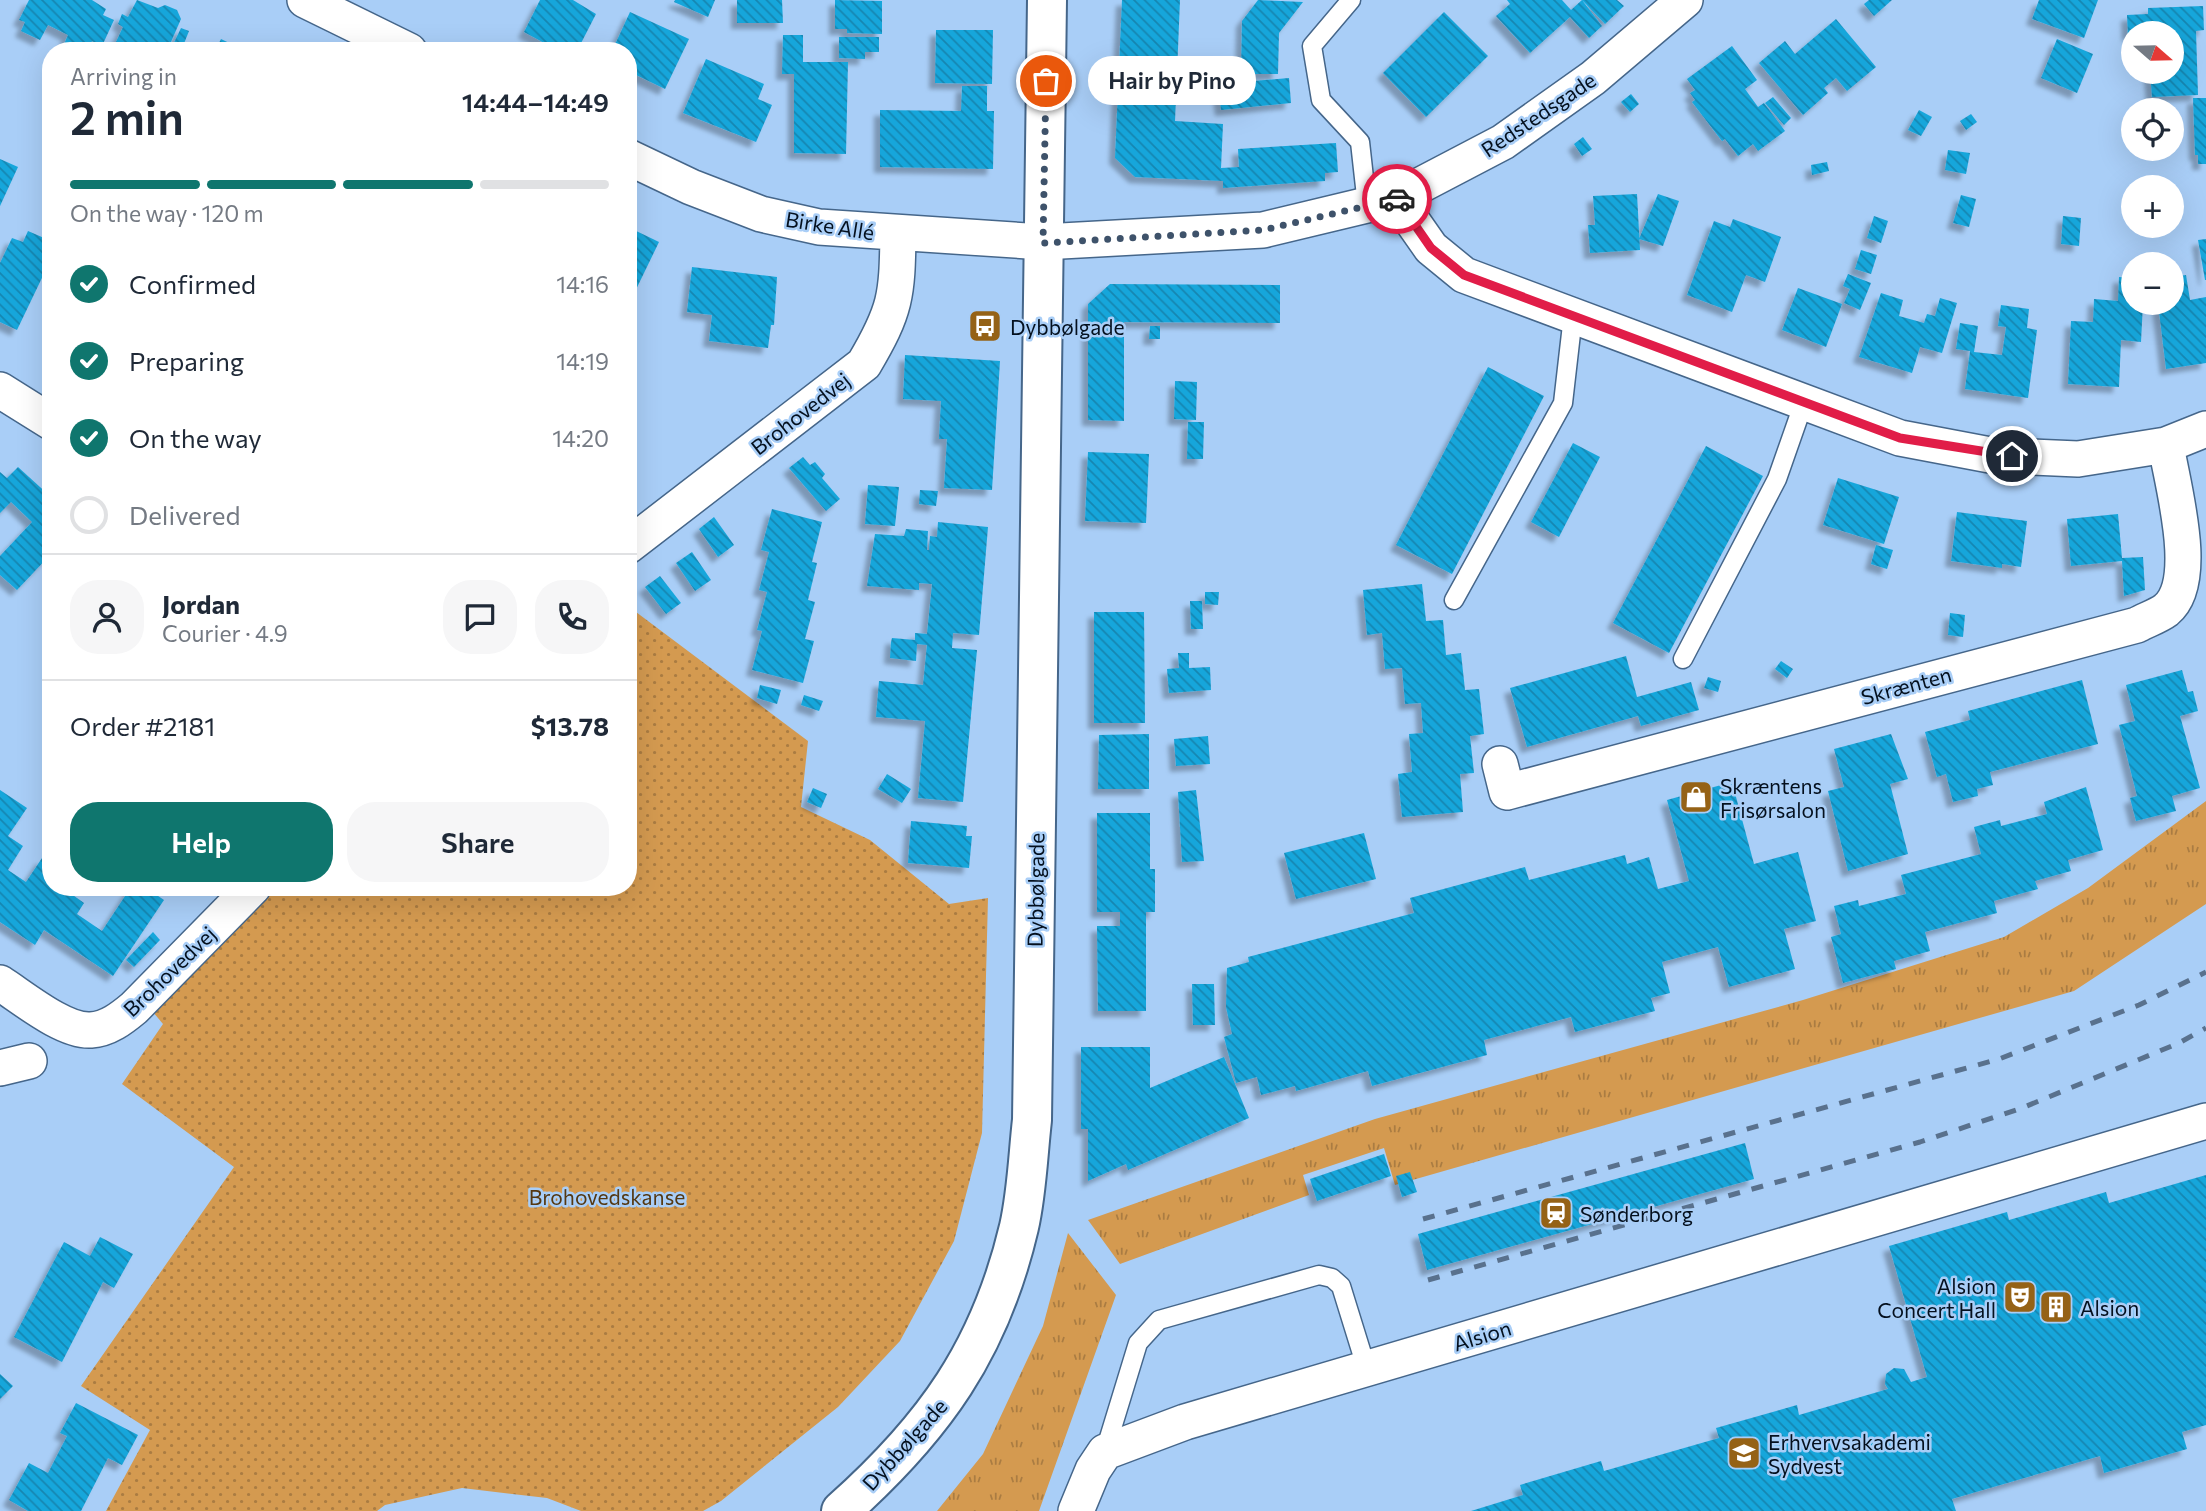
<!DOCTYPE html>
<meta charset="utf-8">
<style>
body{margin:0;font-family:Commissioner,sans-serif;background:#f6f6f7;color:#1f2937;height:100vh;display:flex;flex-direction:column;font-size:26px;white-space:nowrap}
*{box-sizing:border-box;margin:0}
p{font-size:23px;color:#747a83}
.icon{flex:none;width:38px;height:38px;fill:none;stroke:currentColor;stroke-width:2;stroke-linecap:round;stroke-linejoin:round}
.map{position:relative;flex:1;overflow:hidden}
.panel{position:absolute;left:42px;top:42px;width:595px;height:854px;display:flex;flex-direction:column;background:#fff;border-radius:28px;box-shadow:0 7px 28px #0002}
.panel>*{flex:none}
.needle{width:46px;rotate:110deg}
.fabs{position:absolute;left:2121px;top:21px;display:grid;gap:14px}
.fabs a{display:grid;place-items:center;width:63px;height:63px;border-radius:50%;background:#fff;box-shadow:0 7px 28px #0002;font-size:35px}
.pin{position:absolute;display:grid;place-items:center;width:60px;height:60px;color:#fff;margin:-30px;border:4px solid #fff;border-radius:50%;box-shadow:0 2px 7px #0007}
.courier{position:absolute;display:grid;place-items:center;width:70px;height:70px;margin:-35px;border:5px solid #e11d48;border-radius:50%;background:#fff;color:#222;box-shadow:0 2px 9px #0007}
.bubble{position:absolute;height:49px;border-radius:24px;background:#fff;box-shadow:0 7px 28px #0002;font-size:23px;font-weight:600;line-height:49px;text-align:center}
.head em{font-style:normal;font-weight:600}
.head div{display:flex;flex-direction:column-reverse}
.head{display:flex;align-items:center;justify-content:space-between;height:119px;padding:0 28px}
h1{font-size:46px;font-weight:600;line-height:52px}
.bar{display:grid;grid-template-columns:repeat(4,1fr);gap:10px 7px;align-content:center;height:84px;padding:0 28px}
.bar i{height:9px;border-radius:5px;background:#e0e1e3}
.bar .selected{background:#0f766e}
.bar p{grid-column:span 4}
.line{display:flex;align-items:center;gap:18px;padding:0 28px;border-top:2px solid #e0e1e3}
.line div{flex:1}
.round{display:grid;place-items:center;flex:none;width:74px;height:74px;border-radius:28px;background:#f6f6f7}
ol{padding:0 28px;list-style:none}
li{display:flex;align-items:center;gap:21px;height:77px}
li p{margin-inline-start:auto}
li .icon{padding:7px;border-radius:50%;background:#0f766e;color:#fff;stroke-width:4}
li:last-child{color:#747a83}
li i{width:38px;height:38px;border:4px solid #e0e1e3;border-radius:50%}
.primary-button{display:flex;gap:14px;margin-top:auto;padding:14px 28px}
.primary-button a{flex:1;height:80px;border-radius:28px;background:#0f766e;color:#fff;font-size:28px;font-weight:600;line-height:80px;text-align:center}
.primary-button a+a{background:#f6f6f7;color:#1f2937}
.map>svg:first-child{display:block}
.grass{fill:url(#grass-tufts)}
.park{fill:url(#park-dots)}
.building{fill:url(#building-back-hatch);filter:url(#shadow)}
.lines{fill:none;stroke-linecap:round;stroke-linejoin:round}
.lane-casing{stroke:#45668a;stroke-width:21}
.street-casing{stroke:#45668a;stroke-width:38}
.secondary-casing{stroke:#45668a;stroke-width:42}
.lane{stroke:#fff;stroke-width:18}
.street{stroke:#fff;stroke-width:35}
.secondary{stroke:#fff;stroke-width:38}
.rail{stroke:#59718d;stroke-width:5;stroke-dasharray:12 12;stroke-linecap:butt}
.done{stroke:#3e526a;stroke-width:7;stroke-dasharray:0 12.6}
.route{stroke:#e11d48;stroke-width:9}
.labels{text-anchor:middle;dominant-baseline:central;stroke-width:5;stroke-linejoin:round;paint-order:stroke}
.street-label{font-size:21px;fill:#04101e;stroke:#a9cef7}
.poi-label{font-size:21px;fill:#04101e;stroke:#a9cef7;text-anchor:start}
.park-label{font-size:21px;fill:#543812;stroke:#a9cef7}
</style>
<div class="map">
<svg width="2206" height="1511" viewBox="0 0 2206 1511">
<defs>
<pattern id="grass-tufts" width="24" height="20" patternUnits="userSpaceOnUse" patternTransform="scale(1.75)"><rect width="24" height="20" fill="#d49a50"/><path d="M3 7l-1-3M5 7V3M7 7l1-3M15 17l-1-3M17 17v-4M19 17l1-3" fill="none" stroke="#aa7c42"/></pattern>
<pattern id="park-dots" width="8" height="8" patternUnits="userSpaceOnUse" patternTransform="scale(1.75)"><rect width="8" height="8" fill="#d49a50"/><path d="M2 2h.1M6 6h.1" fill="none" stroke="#aa7c42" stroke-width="1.8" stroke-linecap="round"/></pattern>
<pattern id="building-back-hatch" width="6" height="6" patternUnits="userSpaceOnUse" patternTransform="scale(1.75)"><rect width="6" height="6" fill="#17a6db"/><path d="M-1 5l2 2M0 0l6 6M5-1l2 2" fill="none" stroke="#1386b1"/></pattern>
<filter id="shadow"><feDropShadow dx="-6" dy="6" stdDeviation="2" flood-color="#0004"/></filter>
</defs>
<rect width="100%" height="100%" fill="#a9cef7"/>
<!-- grass -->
<path class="grass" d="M2206 801V904L2074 991 1395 1185 1384 1148 1303 1175 1309 1195 1120 1264 1088 1220 1375 1119 1803 1000 2004 937 2088 888Z
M1068 1233 1116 1295 1039 1511H937L983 1454 1043 1326Z"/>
<!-- park -->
<path class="park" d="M628 606 808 741 801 807 870 840 949 904 988 898 982 1133 954 1241 900 1341 838 1407 721 1501 703 1511H581L547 1498 462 1488 385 1505 377 1511H106L150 1430 81 1386 234 1167 122 1084 163 1024 153 1012 278 887H628Z"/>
<!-- building -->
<path class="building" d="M29 0H92L106 9 103 15 114 20 102 46 92 41 87 51H61L68 35 48 25 40 40 21 31 25 22 19 20Z
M137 0 158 8 165 5 177 10 181 19 167 51H130L115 44 123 27 118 24 122 14 128 17Z
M540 0H573L596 14 577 51H550L546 48 548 45 524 32Z
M675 0H715L708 17 674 2Z
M737 0H782L783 23H737Z
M835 0 882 1V34L847 33V29H835Z
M1122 0H1180L1175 121 1223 124 1221 168 1239 167 1238 149 1336 143 1338 172 1325 173V181L1223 188V181L1135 177 1115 158Z
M1258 0 1303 2 1279 33 1278 74H1241L1242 21Z
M1507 0H1562L1571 10 1582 0 1602 26 1589 38 1570 17 1530 53 1496 16 1510 4Z
M1582 0H1617L1624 6 1605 24Z
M1869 0H1892L1874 16 1864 4Z
M2039 0H2098L2084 38 2032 19Z
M2203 6 2204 30 2196 31 2198 95 2152 97 2150 72H2172V33H2133L2128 36 2127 15 2148 14V8Z
M630 12 689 39 665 89 628 71V51H612Z
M1444 12 1488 56 1426 117 1383 73Z
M1836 19 1876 67 1847 91 1836 78 1824 88 1828 93 1803 115 1759 63 1785 41 1795 54Z
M181 28 189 31 181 51H170Z
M936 30H993L992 84 935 83Z
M783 35H803V62H848L846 154 794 153V74H782Z
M839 37H879V52H865V59L839 58Z
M221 39 246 51H215Z
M2057 39 2093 54 2077 93 2041 78Z
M1732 46 1757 80 1745 89 1758 107 1764 103 1785 131 1758 151 1753 144 1738 156 1725 139 1722 141 1692 102 1695 100 1690 93 1695 90 1687 79Z
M706 59 764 84 758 99 772 105 756 142 683 113Z
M1289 78 1291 103 1221 110 1218 84Z
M962 86H987V111H994L993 169 880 167V110L961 111Z
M1631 94 1639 104 1630 112 1621 102Z
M1773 97 1791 118 1784 125 1765 103Z
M2193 98H2206V164H2198V155H2195Z
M1919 110 1932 117 1921 136 1908 130Z
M1971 114 1977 122 1966 130 1960 121Z
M1583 137 1592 149 1582 156 1574 144Z
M1948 150 1970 153 1966 174 1945 170Z
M0 159 18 167 0 206Z
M1827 162 1829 171 1812 175 1811 165Z
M1637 194 1640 250 1590 253 1588 225H1595L1593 196Z
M1658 194 1679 201 1663 246 1639 239Z
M1961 195 1976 199 1969 227 1953 223Z
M1874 216 1888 221 1881 243 1867 238Z
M2063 216 2081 218 2079 246 2061 244Z
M1733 219 1781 237 1765 282 1746 275 1732 312 1687 295 1714 221 1730 227Z
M628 227 659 242 628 306Z
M28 231 51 241V259L17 330 0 322V263L12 238 23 242Z
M2206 239V280H2205L2198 240Z
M1861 250 1877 255 1871 274 1855 269Z
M2143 255 2158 256 2157 264H2143Z
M692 267 777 277 774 325H771L768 348 709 341 712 315 687 312Z
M1848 274 1871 283 1860 310 1844 303 1850 289 1843 286Z
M2186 275 2190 300 2206 297V363L2166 369 2158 303H2172V277Z
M2119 277 2133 278V303H2143L2141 342 2121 340 2119 387 2068 384 2071 321 2093 322 2094 299 2118 301Z
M1110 284 1280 285V323L1124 322V421L1088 420V304Z
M1798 288 1842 304 1826 347 1782 330Z
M1881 293 1903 300 1899 316 1924 323 1927 314 1935 316 1940 298 1957 303 1942 353 1920 347 1912 373 1859 357Z
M2001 305 2029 309 2027 328 2037 330 2028 398 1965 389 1970 351 1956 349 1960 323 1978 326 1974 352 2002 355 2006 327 1998 326Z
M1150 326H1160V339H1149Z
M905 355 1000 361 992 490 944 488 947 439H939L941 401 903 399Z
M1488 367 1544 396 1452 574 1396 545Z
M1175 381 1197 382 1196 420 1174 419Z
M1188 422H1204L1203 459H1187Z
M1573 443 1600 457 1559 537 1531 522Z
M1706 446 1763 476 1669 653 1613 623Z
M1088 452 1149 454 1146 523 1085 521Z
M803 457 810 465 815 462 825 474 822 478 840 499 826 511 789 468Z
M18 467 51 497V554L17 590 0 575V556L32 522 11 502 0 513V472L7 478Z
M1838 478 1899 497 1884 544 1823 525Z
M868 485 899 487 895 526 865 524Z
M920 490 938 491 936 506 919 504Z
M772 509 822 522 812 562 817 563 808 600 815 602 805 639 814 641 803 683 752 670 762 631 757 630 767 592 759 590 769 552 761 550Z
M1957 512 2027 521 2021 567 2002 564V568L1951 561Z
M2118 514 2122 558 2143 557 2145 590 2124 596 2122 561 2071 566 2067 519Z
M714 517 734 545 718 557 699 529Z
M938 522 988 527 979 635 953 633 952 648 977 650 963 802 918 798 925 721 876 717 879 681 923 685 927 645 917 644 916 661 890 658 891 642 892 638 915 640V633L927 634 932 584 919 583V590L867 586 875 534 904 536 906 529 928 531 927 550H929L930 536 937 537Z
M1876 545 1893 550 1887 569 1871 564Z
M692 552 711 580 695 591 676 563Z
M660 576 681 603 666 614 645 587Z
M1422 584 1426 621 1443 620 1446 655 1461 653 1465 690 1479 689 1484 734 1470 736 1474 773 1460 774 1463 812 1402 817 1398 774 1412 772 1409 734 1423 733 1421 703 1405 704 1402 668 1385 669 1382 633 1367 635 1363 590Z
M1205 592H1219L1218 605 1205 604Z
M1190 601H1202L1203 629H1191Z
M1094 612H1144L1145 723H1094Z
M1950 613 1965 615 1963 637 1948 635Z
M1178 653H1189V668L1210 667 1211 690 1169 693 1167 669 1179 668Z
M1626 656 1637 697 1691 682 1699 710 1641 726 1638 716 1527 747 1510 688Z
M1781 661 1793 669 1787 678 1775 669Z
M2182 670 2188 692 2193 691 2198 711 2180 716 2200 788 2172 796 2176 811 2136 821 2130 798 2137 796 2119 725 2135 721 2126 685Z
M1708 677 1721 681 1718 692 1704 688Z
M2082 680 2098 744 1990 772 1993 785 1977 789 1978 796 1953 802 1946 774 1937 777 1925 732 1970 720 1968 711Z
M760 685 781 690 777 704 757 698Z
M804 695 823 701 819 711 801 705Z
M1149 734V789H1098L1099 735Z
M1891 734 1908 779 1890 784 1908 854 1848 871 1828 791 1844 787 1834 749Z
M1208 736 1210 764 1176 766 1174 739Z
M887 774 911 789 902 803 878 789Z
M1732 782 1754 864 1798 852 1816 921 1784 929 1795 969 1729 987 1718 947 1662 962 1670 993 1651 998 1655 1011 1575 1032 1571 1017 1484 1040 1487 1055 1372 1086 1368 1071 1296 1091 1295 1086 1261 1095 1257 1077 1236 1083 1224 1037 1232 1034 1226 1007 1227 968 1249 962 1248 957 1414 913 1410 898 1525 867 1529 880 1625 855 1627 864 1649 857 1658 889 1689 881 1667 800Z
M2086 787 2103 850 2068 860 2071 871 2035 881 2038 889 1994 901 1997 913 1925 932 1930 951 1894 961 1896 969 1843 983 1831 937 1841 934 1834 906 1858 900 1859 906 1906 894 1901 875 1981 854 1974 827 2000 820 2001 826 2047 814 2044 802Z
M813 788 827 794 821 808 807 802Z
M0 790 27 808 8 836 23 846 8 870 26 882 42 858 49 862 51 859V887H74L70 893 84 903 77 914 102 931 131 887H145L164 900 113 976 44 930 35 945 0 922Z
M1196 790 1204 861 1182 862 1178 792Z
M1097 813H1150V869H1155V912H1146V1011H1098L1097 926H1120V912H1097Z
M911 821 967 826 966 836H972L969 868 908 863Z
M1364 833 1376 879 1296 899 1284 853Z
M153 932 160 940 134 967 126 960Z
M1192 984H1214L1215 1025H1193Z
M1081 1047H1150V1088L1224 1057 1249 1118 1128 1170 1126 1164 1088 1181V1129H1081Z
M1745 1143 1754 1179 1427 1270 1418 1234Z
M1384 1154 1391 1176 1317 1201 1310 1179Z
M1410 1172 1417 1192 1402 1197 1396 1176Z
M2206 1175V1425L2182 1432 2187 1449 2104 1473 2100 1456 1952 1499 1956 1511H1471L1523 1495 1520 1485 1601 1461 1604 1471 1719 1438 1716 1428 1797 1405 1799 1415 1888 1389 1885 1384 1886 1374 1894 1368 1904 1369 1911 1382 1927 1377 1889 1246 2007 1212 2009 1220 2106 1192 2109 1203Z
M100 1237 133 1254 114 1288 103 1282 62 1362 14 1337 64 1242 90 1256Z
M0 1374 13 1386 0 1399Z
M76 1403 138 1435 122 1465 108 1458 81 1511H28L9 1500 29 1463 48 1473 67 1436 60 1433Z"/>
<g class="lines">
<defs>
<path id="lane" d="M1351 0 1312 46 1321 100 1360 142 1367 205
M1454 600 1563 403 1573 316
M1683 659 1777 479 1804 402
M1105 1451 1138 1343 1159 1320 1319 1275 1332 1278 1341 1286 1367 1370"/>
<path id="street" d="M305 0 409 51
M628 157 691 187 761 214 819 227 1043 242 1263 230 1396 198 1503 142 1593 78 1685 0
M1396 198 1431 248 1464 275 1900 438 1990 455 2078 459 2166 445 2206 429
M0 390 51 422
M628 546 864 364C896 310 897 296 898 235
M1500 764 1507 792 2137 625C2146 620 2158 616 2166 610 2201 582 2172 484 2166 445
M0 983C22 997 64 1032 91 1030 108 1029 122 1018 134 1008L253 887
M0 1068 29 1061
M1076 1511 1093 1470 1105 1452 1185 1422 2206 1121"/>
<path id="secondary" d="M841 1511C934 1428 990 1350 1019 1227 1027 1192 1028 1155 1032 1120L1047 0"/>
</defs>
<!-- lane casing -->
<use href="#lane" class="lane-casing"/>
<!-- street casing -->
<use href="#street" class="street-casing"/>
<!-- secondary casing -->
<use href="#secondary" class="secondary-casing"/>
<!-- lane -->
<use href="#lane" class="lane"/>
<!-- street -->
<use href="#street" class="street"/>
<!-- secondary -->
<use href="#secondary" class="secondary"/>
<!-- rail -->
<path class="rail" d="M1423 1219 1999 1059 2139 1005 2206 972
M1428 1280 1920 1142 2022 1108 2179 1043 2206 1028"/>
</g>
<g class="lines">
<!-- done -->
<path class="done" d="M1046 81 1043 243 1263 230 1397 199"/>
<!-- route -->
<path class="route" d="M1397 199 1431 248 1464 275 1900 438 2012 456"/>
</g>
<!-- icons -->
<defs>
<symbol id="bus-square" viewBox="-11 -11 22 22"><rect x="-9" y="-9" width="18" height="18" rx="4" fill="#956216" stroke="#a9cef7"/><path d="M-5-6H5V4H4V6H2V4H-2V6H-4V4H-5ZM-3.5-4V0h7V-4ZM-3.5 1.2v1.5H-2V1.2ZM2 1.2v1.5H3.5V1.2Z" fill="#fff"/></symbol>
<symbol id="shop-square" viewBox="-11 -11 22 22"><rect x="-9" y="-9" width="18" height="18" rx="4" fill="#956216" stroke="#a9cef7"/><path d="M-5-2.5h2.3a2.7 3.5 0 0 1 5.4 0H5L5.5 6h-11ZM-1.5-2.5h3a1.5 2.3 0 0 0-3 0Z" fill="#fff"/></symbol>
<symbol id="station-square" viewBox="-11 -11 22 22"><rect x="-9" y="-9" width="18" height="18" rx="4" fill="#956216" stroke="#a9cef7"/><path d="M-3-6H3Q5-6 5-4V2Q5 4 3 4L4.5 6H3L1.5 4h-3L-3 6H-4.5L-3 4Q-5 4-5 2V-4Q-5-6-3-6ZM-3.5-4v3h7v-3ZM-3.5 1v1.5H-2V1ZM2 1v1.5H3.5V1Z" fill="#fff"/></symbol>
<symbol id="theatre-square" viewBox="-11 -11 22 22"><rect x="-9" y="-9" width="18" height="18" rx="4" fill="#956216" stroke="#a9cef7"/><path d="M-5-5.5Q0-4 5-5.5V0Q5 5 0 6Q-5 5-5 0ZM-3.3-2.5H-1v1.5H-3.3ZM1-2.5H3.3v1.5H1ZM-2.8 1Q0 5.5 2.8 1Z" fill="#fff"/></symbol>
<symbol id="building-square" viewBox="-11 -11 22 22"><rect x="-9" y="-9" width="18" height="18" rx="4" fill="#956216" stroke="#a9cef7"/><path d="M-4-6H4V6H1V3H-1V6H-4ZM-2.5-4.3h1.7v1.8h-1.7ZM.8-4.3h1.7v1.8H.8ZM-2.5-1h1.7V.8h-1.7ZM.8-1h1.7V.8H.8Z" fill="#fff"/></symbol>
<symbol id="school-square" viewBox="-11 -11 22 22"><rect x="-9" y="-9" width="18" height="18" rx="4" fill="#956216" stroke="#a9cef7"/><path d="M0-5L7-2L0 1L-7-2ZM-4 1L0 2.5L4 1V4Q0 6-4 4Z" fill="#fff"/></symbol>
</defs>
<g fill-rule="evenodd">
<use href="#bus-square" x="966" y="307" width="38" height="38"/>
<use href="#shop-square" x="1677" y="778" width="38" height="38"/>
<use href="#station-square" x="1537" y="1194" width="38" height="38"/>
<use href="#theatre-square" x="2001" y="1278" width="38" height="38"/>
<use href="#building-square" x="2037" y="1288" width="38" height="38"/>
<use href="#school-square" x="1725" y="1434" width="38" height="38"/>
</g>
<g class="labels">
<!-- street labels -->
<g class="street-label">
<text transform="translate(1538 114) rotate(-34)">Redstedsgade</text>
<text transform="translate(830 225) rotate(9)">Birke Allé</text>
<text transform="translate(800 413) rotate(-38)">Brohovedvej</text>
<text transform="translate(1906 685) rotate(-15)">Skrænten</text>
<text transform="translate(1035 890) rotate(-89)">Dybbølgade</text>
<text transform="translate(169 971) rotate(-44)">Brohovedvej</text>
<text transform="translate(1482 1335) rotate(-17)">Alsion</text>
<text transform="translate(904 1444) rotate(-48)">Dybbølgade</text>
</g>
<!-- poi labels -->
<g class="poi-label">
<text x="1010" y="326">Dybbølgade</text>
<text x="1720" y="785">Skræntens<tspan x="1720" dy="24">Frisørsalon</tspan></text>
<text x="1580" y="1213">Sønderborg</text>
<text x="1996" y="1285" text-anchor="end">Alsion<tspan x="1996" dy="24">Concert Hall</tspan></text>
<text x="2080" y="1307">Alsion</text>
<text x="1768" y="1441">Erhvervsakademi<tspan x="1768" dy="24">Sydvest</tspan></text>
</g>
<!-- park labels -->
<g class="park-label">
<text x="607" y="1196">Brohovedskanse</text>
</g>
</g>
</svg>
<div class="fabs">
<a><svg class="needle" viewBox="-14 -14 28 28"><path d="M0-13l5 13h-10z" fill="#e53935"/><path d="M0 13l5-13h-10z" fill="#747a83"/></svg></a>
<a><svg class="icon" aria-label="locate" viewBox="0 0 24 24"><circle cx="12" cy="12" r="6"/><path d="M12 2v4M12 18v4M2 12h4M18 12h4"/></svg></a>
<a>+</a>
<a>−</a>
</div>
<div class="pin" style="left:1046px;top:81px;background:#ea580c"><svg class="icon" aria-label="bag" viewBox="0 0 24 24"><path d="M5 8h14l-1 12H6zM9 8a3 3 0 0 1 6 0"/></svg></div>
<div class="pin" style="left:2012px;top:456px;background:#1f2937"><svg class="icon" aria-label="home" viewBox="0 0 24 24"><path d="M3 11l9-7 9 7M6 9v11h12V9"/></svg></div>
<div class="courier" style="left:1397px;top:199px"><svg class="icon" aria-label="car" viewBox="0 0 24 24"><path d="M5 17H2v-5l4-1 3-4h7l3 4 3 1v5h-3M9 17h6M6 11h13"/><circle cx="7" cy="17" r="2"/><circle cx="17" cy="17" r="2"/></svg></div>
<div class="bubble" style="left:1088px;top:56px;width:168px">Hair by Pino</div>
<section class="panel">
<div class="head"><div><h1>2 min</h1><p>Arriving in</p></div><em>14:44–14:49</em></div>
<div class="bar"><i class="selected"></i><i class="selected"></i><i class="selected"></i><i></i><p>On the way · 120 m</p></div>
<ol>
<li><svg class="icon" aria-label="check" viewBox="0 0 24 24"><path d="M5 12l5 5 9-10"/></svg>Confirmed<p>14:16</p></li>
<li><svg class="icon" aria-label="check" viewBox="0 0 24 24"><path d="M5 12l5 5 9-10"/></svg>Preparing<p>14:19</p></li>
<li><svg class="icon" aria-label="check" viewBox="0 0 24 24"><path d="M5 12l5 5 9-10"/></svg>On the way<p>14:20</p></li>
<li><i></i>Delivered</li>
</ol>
<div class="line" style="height:126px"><a class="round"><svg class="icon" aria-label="person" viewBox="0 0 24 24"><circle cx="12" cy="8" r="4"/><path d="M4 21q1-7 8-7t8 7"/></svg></a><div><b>Jordan</b><p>Courier · 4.9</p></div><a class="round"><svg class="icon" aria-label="chat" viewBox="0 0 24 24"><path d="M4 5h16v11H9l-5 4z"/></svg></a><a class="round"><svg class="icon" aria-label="phone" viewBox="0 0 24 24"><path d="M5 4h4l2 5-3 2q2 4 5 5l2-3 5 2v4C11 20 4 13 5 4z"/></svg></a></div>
<div class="line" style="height:91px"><div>Order #2181</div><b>$13.78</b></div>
<div class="primary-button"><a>Help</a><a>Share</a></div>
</section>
</div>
